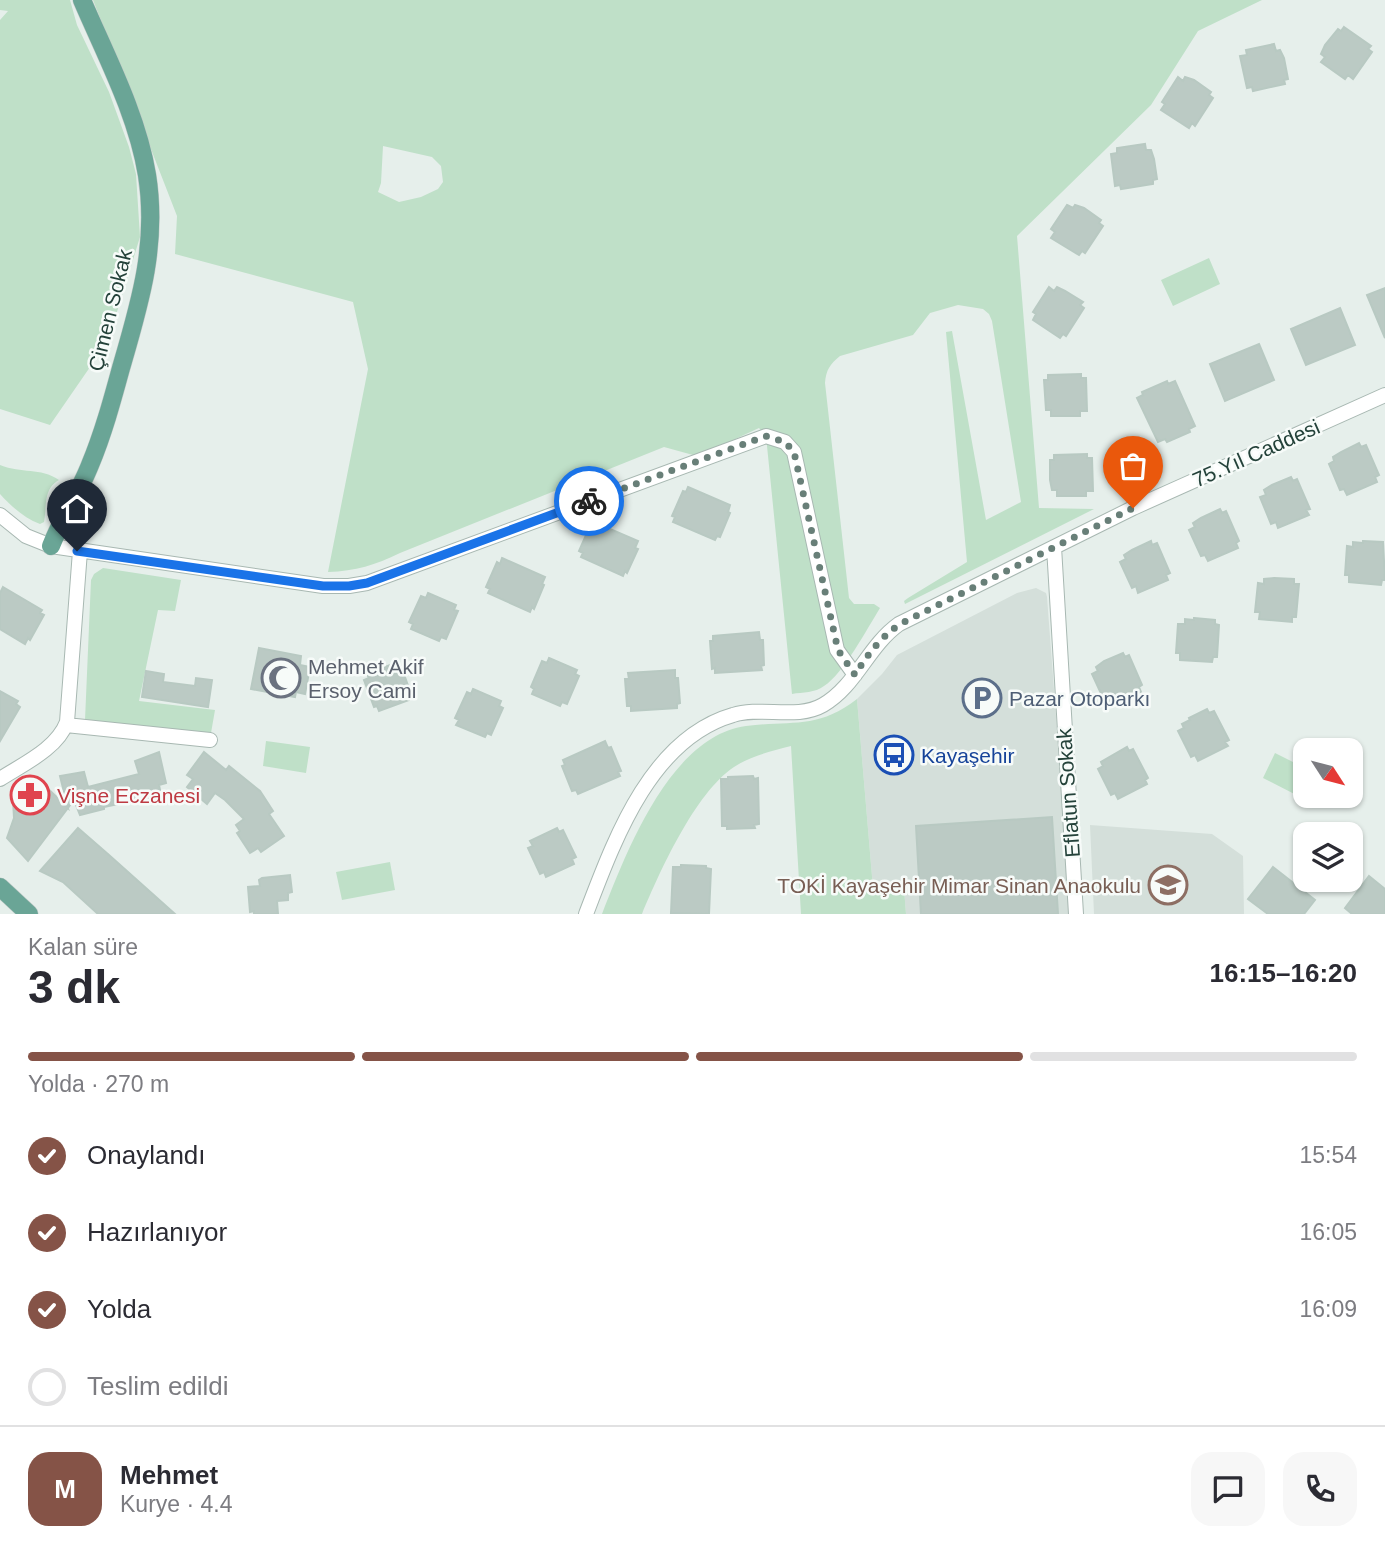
<!DOCTYPE html>
<html lang="tr">
<meta charset="utf-8">
<style>
body{margin:0;font-family:Arial,sans-serif;background:#f7f7f7;color:#2b2b33;height:100vh;display:flex;flex-direction:column;font-size:26px;white-space:nowrap}
*{box-sizing:border-box;margin:0}
p{font-size:23px;color:#7c7c81}
.icon{flex:none;width:38px;height:38px;fill:none;stroke:currentColor;stroke-width:2;stroke-linecap:round;stroke-linejoin:round}
.map{position:relative;height:914px;overflow:hidden}
.panel{display:flex;flex-direction:column;background:#fff;flex:1}
.panel>*{flex:none}
.needle{width:46px;rotate:126deg}
.tools{position:absolute;left:1293px;top:738px;display:grid;gap:14px}
.tools a{display:grid;place-items:center;width:70px;height:70px;border-radius:14px;background:#fff;box-shadow:0 2px 5px #0004;font-size:35px}
.pin{position:absolute;display:grid;place-items:center;width:60px;height:60px;color:#fff;margin:-72px -30px;border-radius:50% 50% 50% 0;rotate:-45deg;box-shadow:0 0 7px #0007}
.pin .icon{rotate:45deg}
.courier{position:absolute;display:grid;place-items:center;width:70px;height:70px;margin:-35px;border:5px solid #1a73e8;border-radius:50%;background:#fff;color:#222;box-shadow:0 2px 9px #0007}
.headline em{font-style:normal;font-weight:800}
.headline div{display:flex;flex-direction:column-reverse}
.headline{display:flex;align-items:center;justify-content:space-between;height:119px;padding:0 28px}
h1{font-size:46px;font-weight:800;line-height:52px}
.bar{display:grid;grid-template-columns:repeat(4,1fr);gap:10px 7px;align-content:center;height:84px;padding:0 28px}
.bar i{height:9px;border-radius:5px;background:#e1e1e2}
.bar .selected{background:#855347}
.bar p{grid-column:span 4}
.line{display:flex;align-items:center;gap:18px;padding:0 28px;border-top:2px solid #e1e1e2}
.line div{flex:1}
.round{display:grid;place-items:center;flex:none;width:74px;height:74px;border-radius:21px;background:#f7f7f7}
ol{padding:0 28px;list-style:none}
li{display:flex;align-items:center;gap:21px;height:77px}
li p{margin-inline-start:auto}
li .icon{padding:7px;border-radius:50%;background:#855347;color:#fff;stroke-width:4}
li:last-child{color:#7c7c81}
li i{width:38px;height:38px;border:4px solid #e1e1e2;border-radius:50%}
.map>svg:first-child{display:block}
.built{fill:#d4dfda}
.green{fill:#bfe0c8;fill-rule:evenodd}
.building{fill:#bbcac4;stroke:#b8c9c2;stroke-width:2}
.lines{fill:none;stroke-linecap:round;stroke-linejoin:round}
.minor-casing{stroke:#a8b8b2;stroke-width:16}
.major-casing{stroke:#c2cac8;stroke-width:19}
.minor{stroke:#fff;stroke-width:14}
.major{stroke:#6aa596;stroke-width:18}
.done{stroke:#687f78;stroke-width:7;stroke-dasharray:0 12.6}
.route{stroke:#1a73e8;stroke-width:9}
.labels{text-anchor:middle;dominant-baseline:central;stroke-width:5;stroke-linejoin:round;paint-order:stroke}
.street-label{font-size:21px;fill:#24423a;stroke:#f7fbf9}
.worship-label{font-size:21px;fill:#5b616d;stroke:#f7fbf9;text-anchor:start}
.service-label{font-size:21px;fill:#4e5e75;stroke:#f7fbf9;text-anchor:start}
.transit-label{font-size:21px;fill:#164399;stroke:#f7fbf9;text-anchor:start}
.health-label{font-size:21px;fill:#be3a42;stroke:#f7fbf9;text-anchor:start}
.education-label{font-size:21px;fill:#785e54;stroke:#f7fbf9;text-anchor:end}
</style>
<div class="map">
<svg width="1385" height="914" viewBox="0 0 1385 914">
<rect width="100%" height="100%" fill="#e6efeb"/>
<!-- built -->
<path class="built" d="M1036 588 1046 593 1047 597 1071 914H906L904 888H873L857 699 882 674 897 655 1017 593Z
M1090 825 1212 834 1243 856 1244 914H1094Z"/>
<!-- green -->
<path class="green" d="M0 0H70L77 25 109 92 129 147 136 174 140 237 108 341 50 425 0 409V20L8 11 0 10Z
M93 0H1262L1198 31 1151 105 1017 236 1039 508 1094 509 905 604 904 601 908 598 967 562 946 332 952 331 986 520 1021 502 992 321 989 314 983 309 958 305 930 313 913 335 840 356C830 364 826 370 825 383L849 598 854 604H874L880 608C867 629 843 674 824 686 815 693 803 692 792 694L766 436 759 428 705 453 693 455 664 447 400 553C375 565 356 571 328 572L368 369 353 302 175 254 177 216ZM383 146 432 157 441 166 443 182 438 189 421 197 399 202 378 192 381 183Z
M1209 258 1220 284 1173 306 1161 280Z
M0 465C22 474 40 467 59 480 43 489 47 506 44 522L40 524C24 518 11 506 0 494Z
M103 568 181 580 175 611 158 610 139 701 215 710 211 733 85 720 91 580 94 574Z
M857 699 873 888H904L906 914H801L791 746C772 751 750 756 734 767 695 793 660 871 642 914H602C626 853 670 736 746 726 791 720 817 730 857 699Z
M266 741 310 747 306 773 263 766Z
M1275 753 1305 768 1306 796H1313L1310 802 1263 778Z
M390 862 395 890 342 900 336 872Z"/>
<!-- building -->
<path class="building" d="M1344 27 1371 46 1368 49 1372 52 1353 79 1348 75 1345 79 1321 62 1325 57 1321 54 1325 45 1338 29 1341 31Z
M1274 44 1276 51 1280 50 1284 58 1288 79 1284 80 1285 84 1253 91 1252 87 1247 88 1240 56 1247 55 1246 50Z
M1178 77 1183 81 1185 77 1194 80 1211 92 1209 95 1213 98 1195 126 1192 123 1189 128 1161 110 1165 104 1162 102Z
M1145 144 1146 150H1151L1154 159 1157 179 1153 180V184L1121 189 1120 185 1115 186 1111 154 1117 153V148Z
M1067 205 1073 208 1075 205 1084 208 1101 220 1099 223 1103 226 1085 253 1082 251 1079 255 1051 238 1055 232 1051 229Z
M1049 287 1054 291 1057 287 1065 291 1083 302 1080 305 1084 308 1066 336 1063 334 1060 338 1033 320 1036 314 1033 312Z
M1385 288V338L1367 295Z
M1340 308 1355 345 1306 365 1291 329Z
M1259 344 1274 380 1225 401 1210 364Z
M1081 374V378H1086L1087 411H1080V416H1051V410H1046L1044 380H1048V375Z
M1167 381 1168 384 1175 381 1195 426 1189 429 1190 432 1167 442 1165 439 1158 442 1137 398 1143 395 1142 392Z
M1359 443 1361 447 1366 445 1379 475 1375 477 1377 482 1347 495 1344 489 1340 490 1329 464 1334 461 1333 457 1341 452Z
M1087 454V458H1092L1093 491H1086V496H1057V490H1052L1050 480V460H1054V455Z
M1291 477 1293 481 1297 479 1310 509 1306 510 1309 515 1278 528 1276 522 1271 524 1260 497 1266 495 1264 490 1272 485Z
M688 487 730 505 728 512 730 513 720 537 717 536 715 540 673 522 675 517 672 516 683 491 686 492Z
M1220 509 1222 513 1226 511 1239 541 1236 543 1238 548 1208 561 1205 555 1201 556 1189 530 1195 527 1193 523 1201 518Z
M596 523 638 541 635 548 638 549 627 573 625 571 623 576 581 557 583 553 579 551 590 526 593 528Z
M1151 541 1152 545 1157 543 1170 573 1166 575 1168 580 1138 593 1136 586 1132 588 1120 562 1126 559 1124 555 1132 550Z
M1363 541 1383 542 1385 580H1382L1381 585 1349 582V575H1345L1347 546 1353 547V542L1363 543Z
M502 558 545 577 542 584 544 585 534 609 532 607 530 612 488 593 490 589 486 587 497 562 500 564Z
M1274 578 1294 579V584H1299L1296 617H1292V622L1259 619 1260 612H1255L1258 583 1264 584V579Z
M3 587 42 610 40 613 44 615 30 640 28 638 25 644 0 629V593Z
M428 593 456 605 454 610 458 611 446 639 441 637 439 641 411 629 413 624 409 622 421 596 426 598Z
M1194 618 1215 620V624L1219 625 1217 657H1213L1212 662 1180 660V653H1176L1178 624H1185V619L1194 620Z
M759 632 760 640H763L764 665 761 666 762 670 715 673V668L712 669 710 641H713V636Z
M259 648 301 656 300 665 310 667 305 694 296 692 295 697 251 689Z
M1123 653 1125 657 1129 655 1142 685 1139 687 1141 692 1111 705 1108 699 1104 700 1092 674 1098 671 1096 667 1104 661Z
M549 658 577 670 575 674 579 676 567 704 562 702 560 706 532 694 534 689 531 687 542 661 547 663Z
M395 663 397 668 401 666 411 694 407 696 409 700 379 711 377 706 374 707 364 680 369 678 367 674Z
M675 670V678H678L680 703 677 704V708L631 711V706H627L625 679H629L628 673Z
M146 671 164 674 163 682 195 686 196 678 212 680 208 707 142 697Z
M473 689 501 701 499 706 503 708 491 735 487 733 485 737 456 725 459 720 455 718 467 692 471 694Z
M0 691 18 701 16 704 20 707 0 741Z
M1207 709 1209 713 1214 711 1229 740 1225 742 1228 746 1198 761 1195 755 1191 757 1178 731 1184 728 1182 724 1190 720 1189 718Z
M605 741 608 748 611 747 621 771 618 772 620 776 578 794 576 790 572 791 562 766 565 765 563 760Z
M1127 747 1129 751 1133 749 1148 778 1145 780 1147 784 1118 799 1115 793 1111 795 1098 769 1103 766 1101 762Z
M159 752 166 783 159 785 161 795 104 807V809L80 815 74 800 28 861 7 838 14 818 13 800 39 780 68 808 60 776 84 772 88 787 139 774 135 761Z
M204 752 226 770 229 766 260 791 273 811 269 814 284 836 261 852 258 848 250 853 237 833 240 831 236 825 244 819 225 800 215 793 207 804 187 787 193 779 187 775Z
M753 776 754 779 758 778 759 824 754 825 755 828 727 829V826H722L721 779H728V777Z
M1052 817 1058 914H921L916 826Z
M78 828 109 855 175 914H98L63 882 40 871Z
M557 828 559 832 563 830 576 857 572 859 574 864 546 877 544 872 540 874 528 848 533 846 530 841Z
M681 865 706 866V868L711 869 709 914 671 913 673 867H681Z
M1273 867 1315 900 1304 914H1268L1248 899Z
M290 875 292 892 288 893V900L277 901 278 914H254V911L250 912 248 887 260 886 259 880 262 878Z
M1369 876 1385 889V914H1352L1345 908Z"/>
<g class="lines">
<defs>
<path id="minor" d="M0 515 26 536 51 546 323 586H349L367 583 766 436 785 442 794 452 837 650 855 675
M1054 547 1076 914
M66 725 210 740
M0 779C23 764 57 749 67 722L80 551
M586 914C614 841 650 739 733 715 761 706 797 720 823 705 856 686 868 646 899 624L1133 508 1385 395"/>
<path id="major" d="M51 546C62 518 79 493 90 465 103 434 112 401 121 368 140 303 158 244 147 175 137 114 106 56 82 0
M0 887 29 914"/>
</defs>
<!-- minor casing -->
<use href="#minor" class="minor-casing"/>
<!-- major casing -->
<use href="#major" class="major-casing"/>
<!-- minor -->
<use href="#minor" class="minor"/>
<!-- major -->
<use href="#major" class="major"/>
</g>
<g class="lines">
<!-- done -->
<path class="done" d="M589 501 766 436 785 442 794 452 838 650 855 675C867 655 880 638 900 624L1133 508"/>
<!-- route -->
<path class="route" d="M77 551 323 586H349L367 583 589 501"/>
</g>
<!-- icons -->
<defs>
<symbol id="mosque-ring" viewBox="-11 -11 22 22"><circle r="9.5" fill="#f7fbf9" stroke="#6b7280" stroke-width="1.5"/><path d="M3.5-4.9A6 6 0 1 0 3.5 4.9A5 5 0 1 1 3.5-4.9Z" fill="#6b7280"/></symbol>
<symbol id="parking-ring" viewBox="-11 -11 22 22"><circle r="9.5" fill="#f7fbf9" stroke="#5c6f8a" stroke-width="1.5"/><path d="M-3.5-5.5H1a3.5 3.5 0 0 1 0 7H-1V5.5H-3.5ZM-1-3.4V-.6H.8a1.4 1.4 0 0 0 0-2.8Z" fill="#5c6f8a"/></symbol>
<symbol id="bus-ring" viewBox="-11 -11 22 22"><circle r="9.5" fill="#f7fbf9" stroke="#1a4fb4" stroke-width="1.5"/><path d="M-5-6H5V4H4V6H2V4H-2V6H-4V4H-5ZM-3.5-4V0h7V-4ZM-3.5 1.2v1.5H-2V1.2ZM2 1.2v1.5H3.5V1.2Z" fill="#1a4fb4"/></symbol>
<symbol id="pharmacy-ring" viewBox="-11 -11 22 22"><circle r="9.5" fill="#f7fbf9" stroke="#e0444e" stroke-width="1.5"/><path d="M-2-6h4v4h4v4h-4v4h-4v-4h-4v-4h4Z" fill="#e0444e"/></symbol>
<symbol id="school-ring" viewBox="-11 -11 22 22"><circle r="9.5" fill="#f7fbf9" stroke="#8d6e63" stroke-width="1.5"/><path d="M0-5L7-2L0 1L-7-2ZM-4 1L0 2.5L4 1V4Q0 6-4 4Z" fill="#8d6e63"/></symbol>
</defs>
<g fill-rule="evenodd">
<use href="#mosque-ring" x="259" y="656" width="44" height="44"/>
<use href="#parking-ring" x="960" y="676" width="44" height="44"/>
<use href="#bus-ring" x="872" y="733" width="44" height="44"/>
<use href="#pharmacy-ring" x="8" y="773" width="44" height="44"/>
<use href="#school-ring" x="1146" y="863" width="44" height="44"/>
</g>
<g class="labels">
<!-- street labels -->
<g class="street-label">
<text transform="translate(110 310) rotate(-76)">Çimen Sokak</text>
<text transform="translate(1256 453) rotate(-24)">75.Yıl Caddesi</text>
<text transform="translate(1068 793) rotate(-94)">Eflatun Sokak</text>
</g>
<!-- worship labels -->
<g class="worship-label">
<text x="308" y="666">Mehmet Akif<tspan x="308" dy="24">Ersoy Cami</tspan></text>
</g>
<!-- service labels -->
<g class="service-label">
<text x="1009" y="698">Pazar Otoparkı</text>
</g>
<!-- transit labels -->
<g class="transit-label">
<text x="921" y="755">Kayaşehir</text>
</g>
<!-- health labels -->
<g class="health-label">
<text x="57" y="795">Vişne Eczanesi</text>
</g>
<!-- education labels -->
<g class="education-label">
<text x="1141" y="885">TOKİ Kayaşehir Mimar Sinan Anaokulu</text>
</g>
</g>
</svg>
<div class="tools">
<a><svg class="needle" viewBox="-14 -14 28 28"><path d="M0-13l5 13h-10z" fill="#e53935"/><path d="M0 13l5-13h-10z" fill="#7c7c81"/></svg></a>
<a><svg class="icon" aria-label="layers" viewBox="0 0 24 24"><path d="M12 4l9 5-9 5-9-5zM3 14l9 5 9-5"/></svg></a>
</div>
<div class="pin" style="left:1133px;top:508px;background:#ea580c"><svg class="icon" aria-label="bag" viewBox="0 0 24 24"><path d="M5 8h14l-1 12H6zM9 8a3 3 0 0 1 6 0"/></svg></div>
<div class="pin" style="left:77px;top:551px;background:#1f2937"><svg class="icon" aria-label="home" viewBox="0 0 24 24"><path d="M3 11l9-7 9 7M6 9v11h12V9"/></svg></div>
<div class="courier" style="left:589px;top:501px"><svg class="icon" aria-label="bike" viewBox="0 0 24 24"><circle cx="6" cy="16" r="4"/><circle cx="18" cy="16" r="4"/><path d="M6 16l4-8h5l3 8M10 8l3 8H6M13 5h3"/></svg></div>
</div>
<section class="panel">
<div class="headline"><div><h1>3 dk</h1><p>Kalan süre</p></div><em>16:15–16:20</em></div>
<div class="bar"><i class="selected"></i><i class="selected"></i><i class="selected"></i><i></i><p>Yolda · 270 m</p></div>
<ol>
<li><svg class="icon" aria-label="check" viewBox="0 0 24 24"><path d="M5 12l5 5 9-10"/></svg>Onaylandı<p>15:54</p></li>
<li><svg class="icon" aria-label="check" viewBox="0 0 24 24"><path d="M5 12l5 5 9-10"/></svg>Hazırlanıyor<p>16:05</p></li>
<li><svg class="icon" aria-label="check" viewBox="0 0 24 24"><path d="M5 12l5 5 9-10"/></svg>Yolda<p>16:09</p></li>
<li><i></i>Teslim edildi</li>
</ol>
<div class="line" style="height:126px"><b class="round" style="background:#855347;color:#fff">M</b><div><b>Mehmet</b><p>Kurye · 4.4</p></div><a class="round"><svg class="icon" aria-label="chat" viewBox="0 0 24 24"><path d="M4 5h16v11H9l-5 4z"/></svg></a><a class="round"><svg class="icon" aria-label="phone" viewBox="0 0 24 24"><path d="M5 4h4l2 5-3 2q2 4 5 5l2-3 5 2v4C11 20 4 13 5 4z"/></svg></a></div>
</section>
